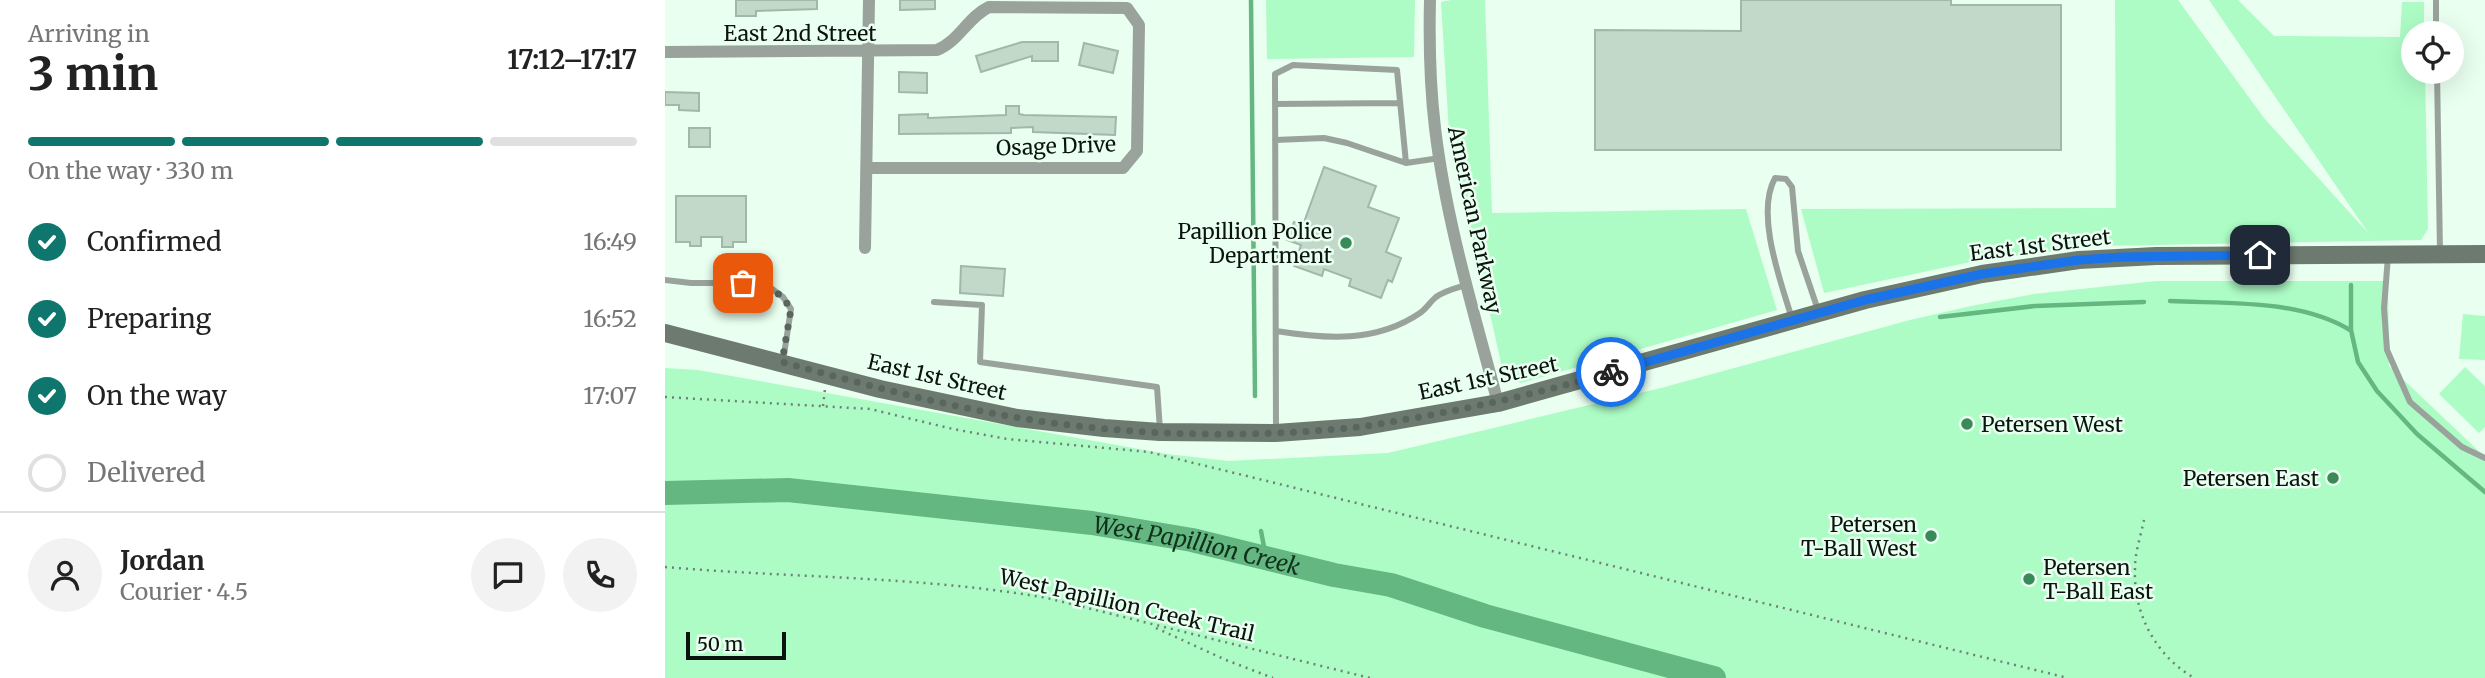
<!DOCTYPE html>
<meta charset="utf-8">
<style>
body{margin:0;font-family:Merriweather,serif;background:#f2f2f2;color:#222;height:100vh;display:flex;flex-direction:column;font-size:26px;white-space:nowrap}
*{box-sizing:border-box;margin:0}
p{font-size:23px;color:#767676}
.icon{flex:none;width:38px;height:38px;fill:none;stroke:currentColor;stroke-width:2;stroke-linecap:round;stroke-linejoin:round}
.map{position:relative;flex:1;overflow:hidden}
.side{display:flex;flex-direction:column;background:#fff;width:665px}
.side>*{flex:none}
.fabs{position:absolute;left:1736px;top:21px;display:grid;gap:14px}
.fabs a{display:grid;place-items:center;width:63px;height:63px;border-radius:50%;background:#fff;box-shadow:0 7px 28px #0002;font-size:35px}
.scale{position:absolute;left:21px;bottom:18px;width:100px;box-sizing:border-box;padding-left:7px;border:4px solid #0b130e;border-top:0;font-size:19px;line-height:24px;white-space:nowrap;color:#0b130e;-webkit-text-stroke:5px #e9ffef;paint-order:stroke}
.pin{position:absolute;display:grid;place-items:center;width:60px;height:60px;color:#fff;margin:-30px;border-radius:14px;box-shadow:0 4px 10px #0006}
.courier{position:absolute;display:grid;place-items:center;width:70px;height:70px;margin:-35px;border:5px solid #1a73e8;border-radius:50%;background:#fff;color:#222;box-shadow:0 2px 9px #0007}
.headline em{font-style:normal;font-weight:700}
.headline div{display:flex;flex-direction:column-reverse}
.headline{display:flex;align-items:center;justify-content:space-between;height:119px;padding:0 28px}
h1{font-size:46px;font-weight:700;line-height:52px}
.bar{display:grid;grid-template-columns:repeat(4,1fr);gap:10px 7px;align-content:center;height:84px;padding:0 28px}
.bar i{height:9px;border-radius:5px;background:#e0e0e0}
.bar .selected{background:#0f766e}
.bar p{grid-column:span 4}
.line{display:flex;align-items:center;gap:18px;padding:0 28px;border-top:2px solid #e0e0e0}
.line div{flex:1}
.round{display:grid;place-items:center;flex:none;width:74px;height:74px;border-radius:37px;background:#f2f2f2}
ol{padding:0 28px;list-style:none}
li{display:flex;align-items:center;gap:21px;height:77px}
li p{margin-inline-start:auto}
li .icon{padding:7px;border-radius:50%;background:#0f766e;color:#fff;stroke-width:4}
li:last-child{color:#767676}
li i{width:38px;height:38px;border:4px solid #e0e0e0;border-radius:50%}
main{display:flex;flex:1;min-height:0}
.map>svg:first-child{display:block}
.green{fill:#adfcc6}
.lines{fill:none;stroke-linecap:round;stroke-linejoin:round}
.stream{stroke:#65b782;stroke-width:4.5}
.river{stroke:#65b782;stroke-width:24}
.building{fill:#c2d8c8;stroke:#a1b7a7;stroke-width:2}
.path{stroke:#718076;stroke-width:2.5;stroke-dasharray:2 5;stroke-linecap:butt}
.lane{stroke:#99a39c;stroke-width:6}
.street{stroke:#99a39c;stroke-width:12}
.secondary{stroke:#6d7a70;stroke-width:18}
.done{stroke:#59665d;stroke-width:7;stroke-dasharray:0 12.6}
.route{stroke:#1a73e8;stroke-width:9}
.poi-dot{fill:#3a8959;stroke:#e9ffef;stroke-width:2.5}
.labels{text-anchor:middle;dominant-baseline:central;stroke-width:5;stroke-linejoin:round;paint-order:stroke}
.street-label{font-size:21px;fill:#0b130e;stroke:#e9ffef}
.poi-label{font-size:21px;fill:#0b130e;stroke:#e9ffef;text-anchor:end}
.water-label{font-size:23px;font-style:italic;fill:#0e321c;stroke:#e9ffef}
</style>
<main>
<section class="side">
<div class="headline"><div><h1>3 min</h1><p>Arriving in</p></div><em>17:12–17:17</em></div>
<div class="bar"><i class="selected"></i><i class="selected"></i><i class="selected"></i><i></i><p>On the way · 330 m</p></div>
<ol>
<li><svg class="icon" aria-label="check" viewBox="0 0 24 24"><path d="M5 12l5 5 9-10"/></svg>Confirmed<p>16:49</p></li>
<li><svg class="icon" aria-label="check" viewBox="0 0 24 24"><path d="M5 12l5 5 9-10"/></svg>Preparing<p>16:52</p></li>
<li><svg class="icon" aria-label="check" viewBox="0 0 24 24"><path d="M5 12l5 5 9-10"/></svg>On the way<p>17:07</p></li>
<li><i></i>Delivered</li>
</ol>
<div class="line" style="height:126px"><a class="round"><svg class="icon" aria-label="person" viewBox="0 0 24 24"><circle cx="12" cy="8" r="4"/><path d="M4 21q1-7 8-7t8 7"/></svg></a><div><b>Jordan</b><p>Courier · 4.5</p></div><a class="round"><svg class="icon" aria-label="chat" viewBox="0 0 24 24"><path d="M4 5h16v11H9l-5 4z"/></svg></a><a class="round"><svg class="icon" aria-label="phone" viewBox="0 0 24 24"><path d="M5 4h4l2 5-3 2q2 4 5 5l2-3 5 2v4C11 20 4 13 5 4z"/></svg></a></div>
</section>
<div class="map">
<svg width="1820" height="678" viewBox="0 0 1820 678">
<rect width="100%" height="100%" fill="#e9ffef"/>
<!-- green -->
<path class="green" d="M601 0H750L749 57 602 59Z
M786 0H820L827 213 1081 209 1112 310 856 383 839 376 784 132 776 2Z
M1450 0H1513L1599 118 1704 234 1544 0H1573L1609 36 1735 37 1737 2H1759V33H1748V72H1760L1763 229 1756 240 1435 246 1315 260 1159 293 1136 209 1451 208Z
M1491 281H1723L1724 366 1820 457V678H0V368L33 370 502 454 563 461 723 453 996 388 1245 320 1306 306 1369 294Z
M1798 314 1820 316V360L1794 359Z
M1800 367 1820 386V427L1814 433 1774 394Z"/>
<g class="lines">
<!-- stream -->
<path class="stream" d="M586 0 590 396
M1686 285V330L1693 362 1712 391 1752 434 1820 492
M1505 301C1563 304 1633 299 1685 330
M1275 317 1370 306 1479 302
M596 531 601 557"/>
<!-- river -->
<path class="river" id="s1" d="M0 493 123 490 427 523 527 540 669 575 726 585 820 616 1049 678"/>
</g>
<!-- building -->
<path class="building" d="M71 0H152V9L91 11V16H71Z
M235 0H270V9L235 10Z
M1076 0H1286V5H1396V150H930V30L1076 31Z
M357 42H393V61H367V56L316 72 311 56Z
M419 43 453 51 448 73 414 65Z
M234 72 262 73V93L234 92Z
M0 92 34 93V111L14 110V105H0Z
M341 106H354V114L359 115 451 117 450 135 368 132V127L346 128V133L234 134V115L263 114V118L341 115Z
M24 128H45V147H24Z
M659 167 711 186 703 207 734 218 721 252 736 258 727 282 723 280 716 298 684 286 686 279 659 269 657 276 629 266 636 245 622 240 629 222 638 225Z
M11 196H81V242H68V247H57V237H36V246H25V242H11Z
M296 266 340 269 338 296 295 293Z"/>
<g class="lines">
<!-- path -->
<path class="path" d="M0 397 205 409 288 429 342 439 484 452 1403 678
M158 406 160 389
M1479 520C1476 535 1470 552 1470 568 1468 613 1490 655 1529 678
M0 567C127 578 255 576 382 598L705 678
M491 628 561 660 608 678"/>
<!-- lane -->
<path class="lane" d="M1771 0V33
M1772 72 1775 252
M610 104 735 103
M610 140 659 138 682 143 741 163
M1723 256 1719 308 1722 350 1745 402 1797 447 1820 458
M0 280 26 283H78L103 286 118 297 126 309 118 361
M269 302 317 305 315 362 492 387 495 430
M1127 319C1116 282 1090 214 1110 178L1121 179 1127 187 1133 251 1153 310
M611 331C661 339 711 343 755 313 761 309 765 302 771 297 779 291 791 288 801 285
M611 431 610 74 628 65 732 70 741 163 775 158"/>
<!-- street -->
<path class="street" d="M765 0C764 42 765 86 770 128 781 221 809 313 833 403
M0 52 272 50C294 41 303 17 324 7L462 8 474 25 472 151 458 168H202
M200 248 204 0"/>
<!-- secondary -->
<path class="secondary" d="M0 333 215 389 352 418 439 428 495 432 611 433 695 427 833 403 1200 300 1317 274 1414 260 1491 256 1820 254"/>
</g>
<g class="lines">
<!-- done -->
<path class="done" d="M78 283C103 286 111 287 126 309L117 362C194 383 271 404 349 417 461 436 580 439 693 427 714 425 734 420 755 417 820 405 883 391 946 372"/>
<!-- route -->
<path class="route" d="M946 372 1200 300 1317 274 1414 260 1457 257 1595 255"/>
</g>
<!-- markers -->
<g class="poi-dot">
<circle cx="681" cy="243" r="7"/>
<circle cx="1302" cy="424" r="7"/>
<circle cx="1668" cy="478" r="7"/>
<circle cx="1266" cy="536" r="7"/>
<circle cx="1364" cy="579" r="7"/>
</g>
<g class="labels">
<!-- street labels -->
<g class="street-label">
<text x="135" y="33">East 2nd Street</text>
<text transform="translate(391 146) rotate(-2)">Osage Drive</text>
<text transform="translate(810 220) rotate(78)">American Parkway</text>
<text transform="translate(1375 245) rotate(-7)">East 1st Street</text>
<text transform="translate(272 377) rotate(13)">East 1st Street</text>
<text transform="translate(823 378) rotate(-12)">East 1st Street</text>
<text transform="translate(462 605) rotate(13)">West Papillion Creek Trail</text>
</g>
<!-- poi labels -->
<g class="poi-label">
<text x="667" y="231">Papillion Police<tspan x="667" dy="24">Department</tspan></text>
<text x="1316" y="424" text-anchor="start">Petersen West</text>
<text x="1654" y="478">Petersen East</text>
<text x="1252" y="524">Petersen<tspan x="1252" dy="24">T-Ball West</tspan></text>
<text x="1378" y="567" text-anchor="start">Petersen<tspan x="1378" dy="24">T-Ball East</tspan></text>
</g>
<!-- water labels -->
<g class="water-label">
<text stroke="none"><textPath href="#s1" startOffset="536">West Papillion Creek</textPath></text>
</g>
</g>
</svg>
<div class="fabs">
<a><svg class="icon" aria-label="locate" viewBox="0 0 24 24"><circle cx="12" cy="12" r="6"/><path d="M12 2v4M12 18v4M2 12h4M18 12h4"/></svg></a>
</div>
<div class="scale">50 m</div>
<div class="pin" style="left:78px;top:283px;background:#ea580c"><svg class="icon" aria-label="bag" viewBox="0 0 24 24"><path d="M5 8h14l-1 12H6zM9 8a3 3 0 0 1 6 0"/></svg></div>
<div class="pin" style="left:1595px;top:255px;background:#1f2937"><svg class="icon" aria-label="home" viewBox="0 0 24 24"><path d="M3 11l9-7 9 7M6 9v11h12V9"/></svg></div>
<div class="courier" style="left:946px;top:372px"><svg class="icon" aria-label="bike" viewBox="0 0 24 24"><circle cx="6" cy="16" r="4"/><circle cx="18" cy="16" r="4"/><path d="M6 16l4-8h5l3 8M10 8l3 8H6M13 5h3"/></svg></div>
</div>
</main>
